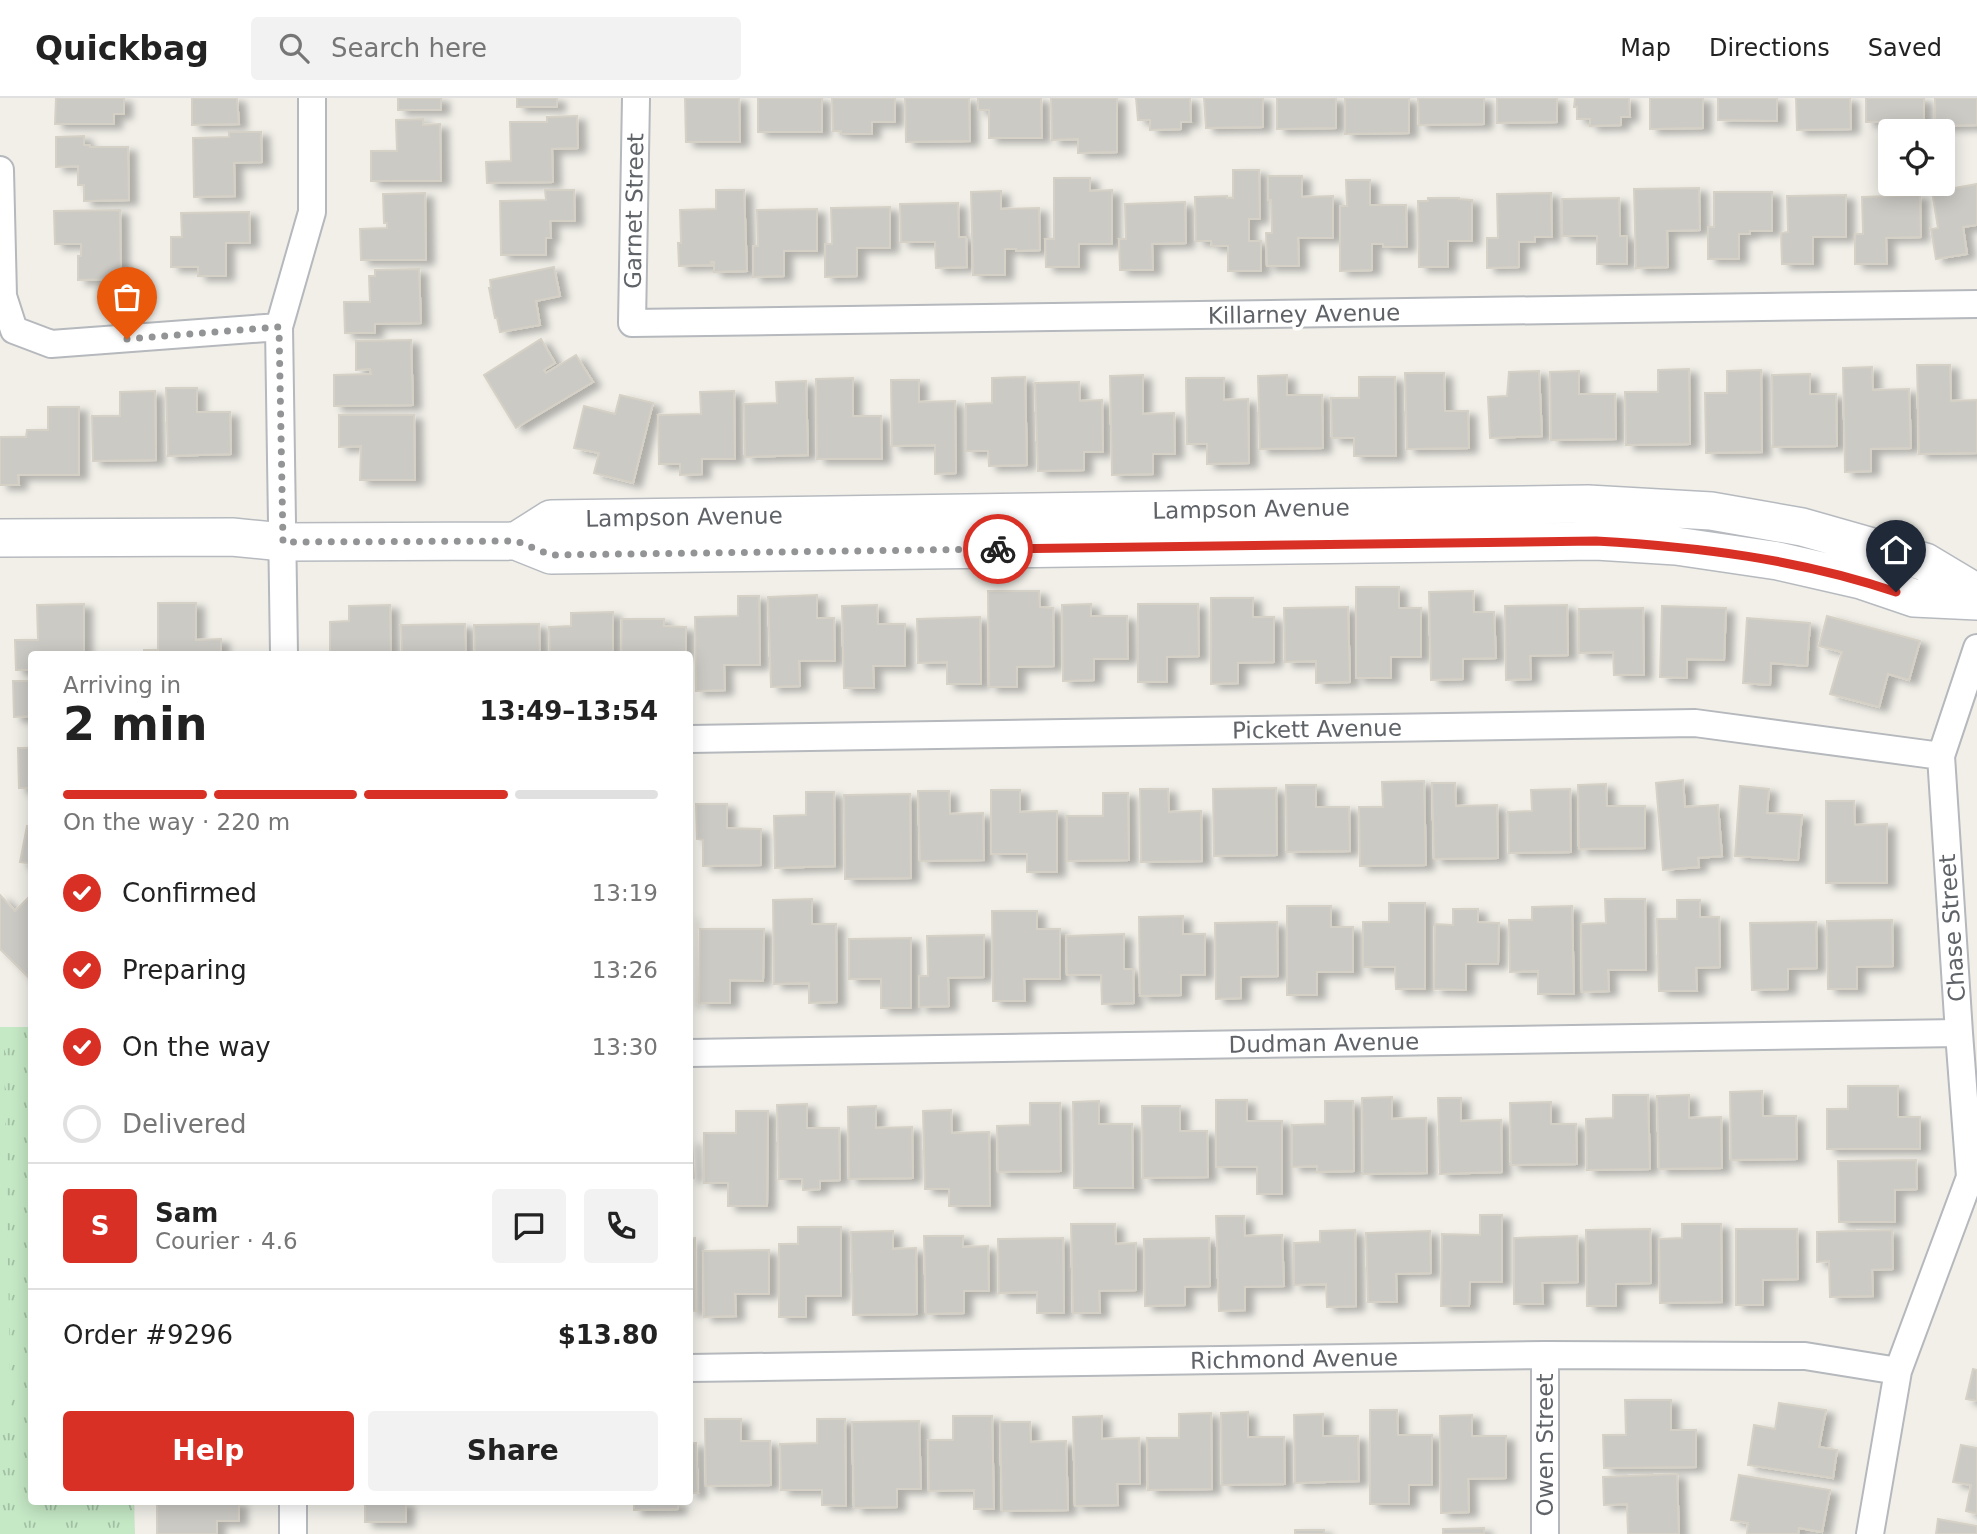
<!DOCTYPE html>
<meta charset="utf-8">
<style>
body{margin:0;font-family:"DejaVu Sans",sans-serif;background:#f2f2f2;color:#222;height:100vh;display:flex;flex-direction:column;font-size:26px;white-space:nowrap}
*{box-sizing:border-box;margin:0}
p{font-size:23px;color:#767676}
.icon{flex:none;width:38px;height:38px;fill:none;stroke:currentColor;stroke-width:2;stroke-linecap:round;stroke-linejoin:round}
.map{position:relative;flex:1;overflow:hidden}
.drawer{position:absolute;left:28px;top:553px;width:665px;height:854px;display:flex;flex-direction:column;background:#fff;border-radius:7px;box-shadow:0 4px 18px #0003}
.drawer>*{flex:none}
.fabs{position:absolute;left:1878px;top:21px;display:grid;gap:14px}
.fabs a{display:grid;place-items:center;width:77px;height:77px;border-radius:7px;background:#fff;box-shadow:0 4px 18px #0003;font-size:35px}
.pin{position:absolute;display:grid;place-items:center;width:60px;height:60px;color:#fff;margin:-72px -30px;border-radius:50% 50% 50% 0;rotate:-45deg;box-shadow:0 0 7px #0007}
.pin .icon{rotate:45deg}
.courier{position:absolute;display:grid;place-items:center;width:70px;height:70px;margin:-35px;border:5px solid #d93025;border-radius:50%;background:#fff;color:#222;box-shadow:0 2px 9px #0007}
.headline em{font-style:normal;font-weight:600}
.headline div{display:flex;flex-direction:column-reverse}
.headline{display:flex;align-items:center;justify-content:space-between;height:119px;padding:0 35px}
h1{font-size:46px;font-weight:600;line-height:52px}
.bar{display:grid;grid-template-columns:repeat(4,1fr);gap:10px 7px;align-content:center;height:84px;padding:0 35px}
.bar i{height:9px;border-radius:5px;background:#e0e0e0}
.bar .selected{background:#d93025}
.bar p{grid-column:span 4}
.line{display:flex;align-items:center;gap:18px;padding:0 35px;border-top:2px solid #e0e0e0}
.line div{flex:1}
.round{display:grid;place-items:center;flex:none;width:74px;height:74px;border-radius:7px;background:#f2f2f2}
ol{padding:0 35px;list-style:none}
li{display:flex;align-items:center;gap:21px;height:77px}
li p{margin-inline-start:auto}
li .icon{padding:7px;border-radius:50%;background:#d93025;color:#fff;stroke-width:4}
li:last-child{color:#767676}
li i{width:38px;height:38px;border:4px solid #e0e0e0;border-radius:50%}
.cta{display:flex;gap:14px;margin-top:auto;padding:14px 35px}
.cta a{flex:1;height:80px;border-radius:7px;background:#d93025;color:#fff;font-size:28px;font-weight:600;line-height:80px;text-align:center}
.cta a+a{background:#f2f2f2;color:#222}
header{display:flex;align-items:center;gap:42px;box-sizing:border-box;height:98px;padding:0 35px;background:#fff;border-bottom:2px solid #e0e0e0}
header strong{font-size:33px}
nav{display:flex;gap:38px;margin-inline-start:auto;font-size:24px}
.search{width:490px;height:63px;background:#f2f2f2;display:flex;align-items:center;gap:18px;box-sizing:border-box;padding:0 24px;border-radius:7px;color:#767676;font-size:26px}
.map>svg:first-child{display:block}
.grass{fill:url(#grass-tufts)}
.pitch{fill:#c5e8c5}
.building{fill:#cccac5;stroke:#d6d1c6;stroke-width:2;filter:url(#shadow)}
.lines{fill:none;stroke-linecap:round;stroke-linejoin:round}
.street-casing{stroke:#b5b8bc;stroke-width:30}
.secondary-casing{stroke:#b6babf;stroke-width:40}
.street{stroke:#fff;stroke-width:26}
.secondary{stroke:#fff;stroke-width:37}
.done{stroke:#929495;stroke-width:7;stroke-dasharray:0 12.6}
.route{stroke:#d93025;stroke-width:9}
.labels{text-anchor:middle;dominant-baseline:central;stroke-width:7;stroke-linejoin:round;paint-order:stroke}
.street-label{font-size:23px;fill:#5f6368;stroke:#fff}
</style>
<header>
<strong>Quickbag</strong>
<div class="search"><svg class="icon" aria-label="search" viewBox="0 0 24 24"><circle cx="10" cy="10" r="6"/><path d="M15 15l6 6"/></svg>Search here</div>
<nav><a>Map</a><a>Directions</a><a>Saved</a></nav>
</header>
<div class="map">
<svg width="1977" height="1436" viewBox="0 0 1977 1436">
<defs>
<pattern id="grass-tufts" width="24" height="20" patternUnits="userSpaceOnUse" patternTransform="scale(1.75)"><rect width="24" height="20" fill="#c5e8c5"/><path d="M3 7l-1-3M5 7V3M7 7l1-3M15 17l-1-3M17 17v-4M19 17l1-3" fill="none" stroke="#a3c0a4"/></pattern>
<filter id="shadow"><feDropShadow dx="8" dy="4.5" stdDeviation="3.5" flood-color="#0004"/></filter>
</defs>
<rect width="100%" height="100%" fill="#f1efe8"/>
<!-- grass -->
<path class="grass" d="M0 929H31L32 1404H134L135 1436H0Z"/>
<!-- pitch -->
<path class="pitch" d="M0 952H4L11 1330 0 1331Z"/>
<!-- building -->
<path class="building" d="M56 0H124V16H114V26H55Z
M192 0H237L239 26 192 27Z
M398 0H441V12H398Z
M517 0H557V9H517Z
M685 0H739L740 44H686Z
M758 0H822V34H758Z
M832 0H895V24H872V36H841V33H833Z
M905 0H969L970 43 906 44Z
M978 0H1041L1042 40H989V12H978Z
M1051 0H1117V54L1078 55V41L1052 42Z
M1136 0H1190L1191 24H1181V31L1150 32V22H1138Z
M1204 0H1263V29L1206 30Z
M1277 0H1336V30L1277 31Z
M1345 0H1409V35L1345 36Z
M1418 0H1484V26L1419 27Z
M1497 0H1557V24L1497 25Z
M1575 0H1629L1630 19H1621V27L1590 28V21H1577V9H1574Z
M1650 0H1703V30L1650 31Z
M1718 0H1777V23L1718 22Z
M1796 0H1850L1851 31 1797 32Z
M1866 0H1924V23L1866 24Z
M1935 0H1977V27L1935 28Z
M577 18 578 50 552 51 553 84 487 85 486 64 511 63 510 24H547V19Z
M423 21V27L440 26 441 83H371V53H397L396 22Z
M229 34H261L262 64 234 65 235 98 194 99 193 40 229 39Z
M84 38V47H90V49H128L129 102 84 103V87H78V68L56 69V39Z
M1233 72H1259L1260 121H1249V143H1261V173H1228V148H1212L1211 143H1196L1195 99 1227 98V100H1233Z
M1268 78H1302V99L1333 98V140H1298L1299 168H1267L1266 135H1272L1271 102H1268Z
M1054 80H1090V93L1112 92V146H1079V169H1046L1045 141H1054Z
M1346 82H1370V107H1406L1407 149H1383V146H1372V172L1340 173V108H1347Z
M1977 86V127L1963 129 1967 156 1936 161 1931 131 1938 130 1932 94Z
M1699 90 1700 132 1667 133 1668 169 1636 170 1634 91Z
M545 92H574L575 123H550L551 140H546V157H501L500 103 546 102Z
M716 92H744L747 173 714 174V164H711L712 167 679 168 678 145H681L680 112 716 111Z
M1001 93V111L1039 110 1040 152 1016 153V151H1005V177H973L971 94Z
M1714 94H1772V133H1750V136H1739V161H1708V129H1714Z
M425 95 426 162H361L360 131 387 130V125H384L383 96Z
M1551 95 1552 139H1535V144H1519V169L1487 170V140H1498L1497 96Z
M1846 97V139H1813V166H1782L1781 135 1788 134 1787 98Z
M1920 97 1921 139 1886 140 1887 166H1855V136H1863L1862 99Z
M1428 100H1459V101L1472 102V143H1448V169H1419L1418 103H1428Z
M1619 100 1620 138H1627V166H1597V138H1562V101Z
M1185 104 1186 145 1152 146 1153 172H1120L1119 141H1126L1125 106Z
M958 105 959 139H966L967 169 936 170 935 144H901L900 106Z
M890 109V150H857V178L825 179V146H832L831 110Z
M817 111V153H784V178L753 179V148H758L757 112Z
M120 112 121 181 78 182V158H81V146H55L54 113Z
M249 114 250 145H226V178H198V169H171V139H182L181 115Z
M554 169 560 198 536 203 540 227 500 234 497 220H495L489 190H491L490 182Z
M419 171 421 225 375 226V235H345L344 204H370L369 178H375V172Z
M541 241 555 265 544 272 546 275 576 257 593 284 516 330 484 277Z
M411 242 413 307 334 308V277L371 276 370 271 356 272V243Z
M1917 267H1950L1951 303 1977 302V355L1919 356Z
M1872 269 1873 292 1909 291 1911 350 1871 351V373L1845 374 1843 270Z
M1689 271 1690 346 1626 347 1625 294H1658V272Z
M1761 272 1762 354 1706 355 1705 295H1727V273Z
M1539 273 1542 338 1490 340 1488 299 1507 298 1509 274Z
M1579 273V296H1615L1616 341 1551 342 1550 274Z
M1405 275H1444L1445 313H1468L1469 350 1407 351Z
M1810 276V296H1836L1837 348 1773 349 1772 277Z
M1143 277V316L1174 315 1175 356H1153V376L1112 377 1110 278Z
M1287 277V297H1322L1323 350 1260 351 1258 278Z
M1025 279 1027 367 989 368 988 353H966V306L992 305V280Z
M1359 279H1395L1396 358H1354V340H1332L1331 300H1359Z
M853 280V318H881L882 361H817L816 281Z
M1186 280H1224V302L1248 301 1249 365 1207 366V346H1187Z
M891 282H919V304L955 303 956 375 935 376V347L892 348Z
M806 283 808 357 745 359 744 306 777 305 776 284Z
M1079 284 1080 303 1102 302 1103 354H1084V372L1038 373 1035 285Z
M166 290H197V314H230L231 356 168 358Z
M155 293 156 362 93 363 92 318H120V294Z
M734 293 735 361H702V376L680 377V366H659L658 317 701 316 700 294Z
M620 297 653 305 633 385 594 375 599 355 574 350 584 308 615 316Z
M48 309H79V377H18L19 387H0V339H26L27 332H48Z
M339 317H414L415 382H360L361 348 339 349Z
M1356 489H1399V510H1421V559H1391V580H1356Z
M988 493H1039L1040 509 1053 510 1054 568 1017 569V589H989Z
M1473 493 1474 514H1494L1496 560 1463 561V581L1431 582 1429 494Z
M817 497V520H834L835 563H799L800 588 771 589 768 499Z
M738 498H759L760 567H724L725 592 696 593 695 519 738 518Z
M1211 500H1253V519H1274V564L1238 565V585L1211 586Z
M158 505H196V542L221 541V556H144V552H158Z
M84 506V556H32V572H16L15 542H38L37 507Z
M1091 506V518H1127L1128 561H1094V582L1063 583 1062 507Z
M1138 506H1198L1199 558 1167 559V584H1138Z
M390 507 391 556H330V524L349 523V508Z
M877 507 878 526H905V568H873L874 590H844L842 508Z
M1567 507 1568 557 1530 558 1531 581 1506 582 1505 508Z
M1662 508 1726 510 1724 562 1687 561V580L1660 579Z
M1348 509 1350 584 1316 585V563L1285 564 1284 510Z
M1643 510 1644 577H1614L1613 554 1579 555V511Z
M613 514V556H550L549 529 571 528V515Z
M1827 518 1920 543 1909 582 1888 576 1879 609 1830 596 1842 554 1819 548Z
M980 519 981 586H947V564L918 565 917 521Z
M1747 520 1810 525 1807 568 1771 565 1770 587 1743 585Z
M622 521H664V528L686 529V556H621Z
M465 526 466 556H402L401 527Z
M539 526 540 556H475L474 527Z
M13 583H32V618L14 619Z
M18 650H32V690H19Z
M1683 682 1685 709 1718 707 1722 758 1698 760 1699 769 1663 772 1656 685Z
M1424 683 1426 767 1360 768 1359 709H1383L1382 684Z
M1432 685H1455L1456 708 1497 707 1498 760 1434 761Z
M1606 686 1607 708H1645V750L1579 751 1578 687Z
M1286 687H1316V709H1349L1350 753 1287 754Z
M1740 688 1769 691 1767 715 1802 717 1798 762 1735 758Z
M1276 690 1277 757 1214 758 1213 691Z
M1140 691H1168L1169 714 1201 713 1202 763 1141 764Z
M1570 691 1571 754 1509 755 1508 714 1532 713 1531 692Z
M991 692H1020V714L1057 713V774H1027V756H991Z
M918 693H949L950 716 983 715 984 762 920 763Z
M806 694H834L835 768 775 770 774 718 806 717Z
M1103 695H1128L1129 762 1067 763V718H1103Z
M910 696 911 780 845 781 844 697Z
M1826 703H1854L1855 727 1887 726V785H1826Z
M696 706H727V730L761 731V767L703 768V742L697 741Z
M27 728 32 729V766L20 764Z
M0 797 15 813 30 798 32 800V883L0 851Z
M812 801V826H836L837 904 809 905V885L774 886 773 802Z
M1605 801H1645L1646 872H1608L1609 893 1582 894 1581 826 1606 825Z
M1677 802H1700V819H1719L1720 869 1696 870 1697 893H1659L1657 821H1677Z
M1389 805H1425V891H1396L1395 869H1363V824H1389Z
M1287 808H1331V829H1353V874H1317V897H1287Z
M1572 808 1574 896H1538V873L1510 874 1509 822H1532V809Z
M1453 811H1478V824L1499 825 1498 866H1466V892L1434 891 1435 826 1453 827Z
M992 813H1037V831H1060V881H1024L1025 903H993Z
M690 816 692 906H690Z
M1183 818V836H1205V877H1181V897L1140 898 1139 819Z
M1892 822 1893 868 1857 869V891H1828L1827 823Z
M1277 824 1278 878 1241 879V900L1216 901 1215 825Z
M1816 824 1817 870 1788 871V891L1752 892 1750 825Z
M700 831H764L763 883 730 882V905H699Z
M1124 836V871H1133L1134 905 1102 906 1101 877H1067L1066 838Z
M984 837V879L948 880 949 908 919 909V878H928L927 838Z
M911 840V910H881V881H849V841Z
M1848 988H1898V1019H1920V1051H1827V1011H1848Z
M1762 993 1763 1018H1796L1797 1061 1731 1062 1730 994Z
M1613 997H1648L1650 1071 1587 1072 1586 1021 1613 1020Z
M1689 997V1020L1721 1019 1722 1070 1659 1071 1657 998Z
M1392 999V1021L1426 1020 1427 1075 1363 1076 1362 1000Z
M1438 1000H1461V1023L1501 1022 1502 1074 1440 1076Z
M1216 1002H1247V1023H1282V1096H1257V1069H1216Z
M1099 1003V1026H1132L1133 1090H1074L1073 1004Z
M1325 1003H1353L1354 1073 1317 1074V1068L1292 1069V1027L1325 1026Z
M1551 1004V1026H1576L1577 1066 1511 1067 1510 1005Z
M1030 1005H1060L1061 1073 998 1074 997 1028 1030 1027Z
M807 1006V1030H839L840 1082 820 1083V1091L803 1092 802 1081H779L777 1007Z
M876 1008V1030L912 1029 913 1080 849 1081 848 1009Z
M1142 1008H1180V1033H1207L1208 1079 1143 1080Z
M951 1012 952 1035 989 1034 990 1108H949V1091H925L923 1013Z
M736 1013H768L767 1108H728V1085H704V1035H736Z
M692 1042 694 1080H690V1043Z
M1916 1062 1917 1091 1895 1092V1124H1839L1838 1063Z
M1480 1117H1502V1184H1470L1469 1208H1441L1442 1136 1480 1137Z
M1216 1118H1244L1245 1138 1282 1137 1284 1188 1245 1189V1212L1219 1213Z
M1071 1126H1115L1116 1146 1136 1145V1192L1099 1193 1100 1215H1073Z
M1682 1126H1721L1722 1204 1660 1205 1659 1141 1682 1140Z
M798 1129H841V1198H806V1219H779V1146H798Z
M1650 1131 1651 1185 1616 1186V1208H1587L1586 1132Z
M1736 1131H1797L1798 1181 1763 1182V1207H1736Z
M1355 1132 1356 1208 1327 1209 1326 1186 1294 1187V1145L1320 1144V1133Z
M1892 1132 1893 1171 1872 1172 1873 1198 1830 1199 1829 1163 1817 1164V1134Z
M893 1133V1151L916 1150 917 1216 853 1217 851 1134Z
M1430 1133 1431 1175 1396 1176 1397 1204H1368L1366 1135Z
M924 1138H963V1149L988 1148 989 1193H964V1215L926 1216Z
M1577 1138 1578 1184 1542 1185 1543 1206H1514V1140Z
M695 1140 696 1213H690V1141Z
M1063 1140 1064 1215H1037V1194L999 1195 998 1141Z
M1209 1140 1210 1188 1185 1189V1207L1145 1208 1144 1141Z
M769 1152V1196H735L736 1218 704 1219 703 1153Z
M1973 1271 1977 1272V1303L1966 1301Z
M1625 1302H1671V1332H1696V1369L1604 1370 1603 1337H1626Z
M1779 1305 1826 1312 1819 1349 1837 1352 1833 1380 1748 1367 1754 1327 1775 1331Z
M1370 1312H1397L1398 1337H1432V1387H1409V1406H1370Z
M1248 1314V1339H1284L1285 1386 1222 1387 1221 1315Z
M1211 1315 1212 1391 1148 1392 1147 1340H1179V1316Z
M1323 1316V1338H1358L1359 1383 1295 1385 1294 1317Z
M1472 1317V1338H1506V1380L1468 1381 1469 1414 1441 1415 1440 1318Z
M953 1318H992L994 1411H974V1392L929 1393 928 1342H953Z
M1102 1318V1341L1139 1340 1140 1386H1117L1118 1407 1075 1408 1073 1319Z
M705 1321H741V1343H770L771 1387 706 1388Z
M817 1321H845L846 1408 822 1407V1392H781L780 1346 817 1345Z
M919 1323 921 1391H897V1409L854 1410 852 1324Z
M1000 1324H1030L1031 1344 1066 1343 1068 1412 1002 1413Z
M690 1345H696L698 1395H690Z
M1961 1347 1977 1350V1416L1966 1413 1971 1387 1953 1384Z
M1677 1376 1679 1436H1628L1627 1406 1604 1407 1603 1379Z
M1739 1377 1830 1392 1822 1434 1799 1430 1798 1436H1747L1748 1425 1731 1422Z
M157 1404H239V1423H217V1436H157Z
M365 1404H406V1424H365Z
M634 1404H678V1411L634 1412Z
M1938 1421 1977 1428V1436H1936Z
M1484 1430V1436H1443V1431Z
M1295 1432H1324V1436H1295Z"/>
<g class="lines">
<defs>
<path id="street" d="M636 0 632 225 1977 206
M0 72 3 198 14 232 51 246 279 229
M284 556 279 229 312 114V0
M690 641 1695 625 1941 658
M690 955 1959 935
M1545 1257V1436
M690 1270 1545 1257 1805 1258 1898 1273
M293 1404V1436
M1870 1436 1898 1273 1970 1079 1959 935 1941 658 1977 550"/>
<path id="secondary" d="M0 440 232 439 283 444 516 443 551 457 1596 443 1676 448 1778 463 1861 482 1914 500 1977 503
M516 443 551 421 1588 406 1711 413 1802 429 1925 464 1977 495"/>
</defs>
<!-- street casing -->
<use href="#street" class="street-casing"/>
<!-- secondary casing -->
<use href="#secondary" class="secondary-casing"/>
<!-- street -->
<use href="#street" class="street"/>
<!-- secondary -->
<use href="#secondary" class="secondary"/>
</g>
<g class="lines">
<!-- done -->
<path class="done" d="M127 241 279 229 283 444 516 443 551 457 998 451"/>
<!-- route -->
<path class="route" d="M998 451 1596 443C1698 449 1799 461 1896 494"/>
</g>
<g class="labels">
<!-- street labels -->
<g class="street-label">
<text transform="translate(634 113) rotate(-89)">Garnet Street</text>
<text transform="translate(1304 216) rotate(-1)">Killarney Avenue</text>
<text transform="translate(1251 411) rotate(-1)">Lampson Avenue</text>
<text transform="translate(684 419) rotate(-1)">Lampson Avenue</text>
<text transform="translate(1317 631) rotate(-1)">Pickett Avenue</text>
<text transform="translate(1952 830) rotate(-94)">Chase Street</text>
<text transform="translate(1324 945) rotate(-1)">Dudman Avenue</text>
<text transform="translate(1294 1261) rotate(-1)">Richmond Avenue</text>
<text transform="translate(1545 1347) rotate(-90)">Owen Street</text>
</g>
</g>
</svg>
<div class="fabs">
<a><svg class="icon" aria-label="locate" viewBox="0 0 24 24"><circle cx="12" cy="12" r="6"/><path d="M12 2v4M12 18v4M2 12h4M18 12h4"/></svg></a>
</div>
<div class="pin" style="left:127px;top:241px;background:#ea580c"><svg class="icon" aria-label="bag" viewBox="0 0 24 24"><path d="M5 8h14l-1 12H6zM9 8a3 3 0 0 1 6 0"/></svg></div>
<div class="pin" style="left:1896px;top:494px;background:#1f2937"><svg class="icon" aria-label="home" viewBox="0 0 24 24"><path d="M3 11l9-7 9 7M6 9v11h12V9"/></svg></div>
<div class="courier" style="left:998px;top:451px"><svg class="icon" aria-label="bike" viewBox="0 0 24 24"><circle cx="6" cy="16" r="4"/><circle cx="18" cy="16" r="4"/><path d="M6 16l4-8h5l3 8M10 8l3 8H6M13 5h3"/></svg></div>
<section class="drawer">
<div class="headline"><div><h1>2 min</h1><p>Arriving in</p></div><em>13:49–13:54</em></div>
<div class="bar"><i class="selected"></i><i class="selected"></i><i class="selected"></i><i></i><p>On the way · 220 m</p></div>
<ol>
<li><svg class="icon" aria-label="check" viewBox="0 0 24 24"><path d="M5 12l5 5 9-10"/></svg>Confirmed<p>13:19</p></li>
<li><svg class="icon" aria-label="check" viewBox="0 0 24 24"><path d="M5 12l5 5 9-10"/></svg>Preparing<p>13:26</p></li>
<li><svg class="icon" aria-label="check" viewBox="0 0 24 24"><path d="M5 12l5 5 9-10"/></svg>On the way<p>13:30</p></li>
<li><i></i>Delivered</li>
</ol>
<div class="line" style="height:126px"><b class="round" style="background:#d93025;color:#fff">S</b><div><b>Sam</b><p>Courier · 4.6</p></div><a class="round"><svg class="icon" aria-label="chat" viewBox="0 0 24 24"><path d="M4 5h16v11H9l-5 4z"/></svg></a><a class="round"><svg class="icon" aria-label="phone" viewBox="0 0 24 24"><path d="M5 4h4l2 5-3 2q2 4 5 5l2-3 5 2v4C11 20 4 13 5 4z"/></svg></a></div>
<div class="line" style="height:91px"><div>Order #9296</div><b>$13.80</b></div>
<div class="cta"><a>Help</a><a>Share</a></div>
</section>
</div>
